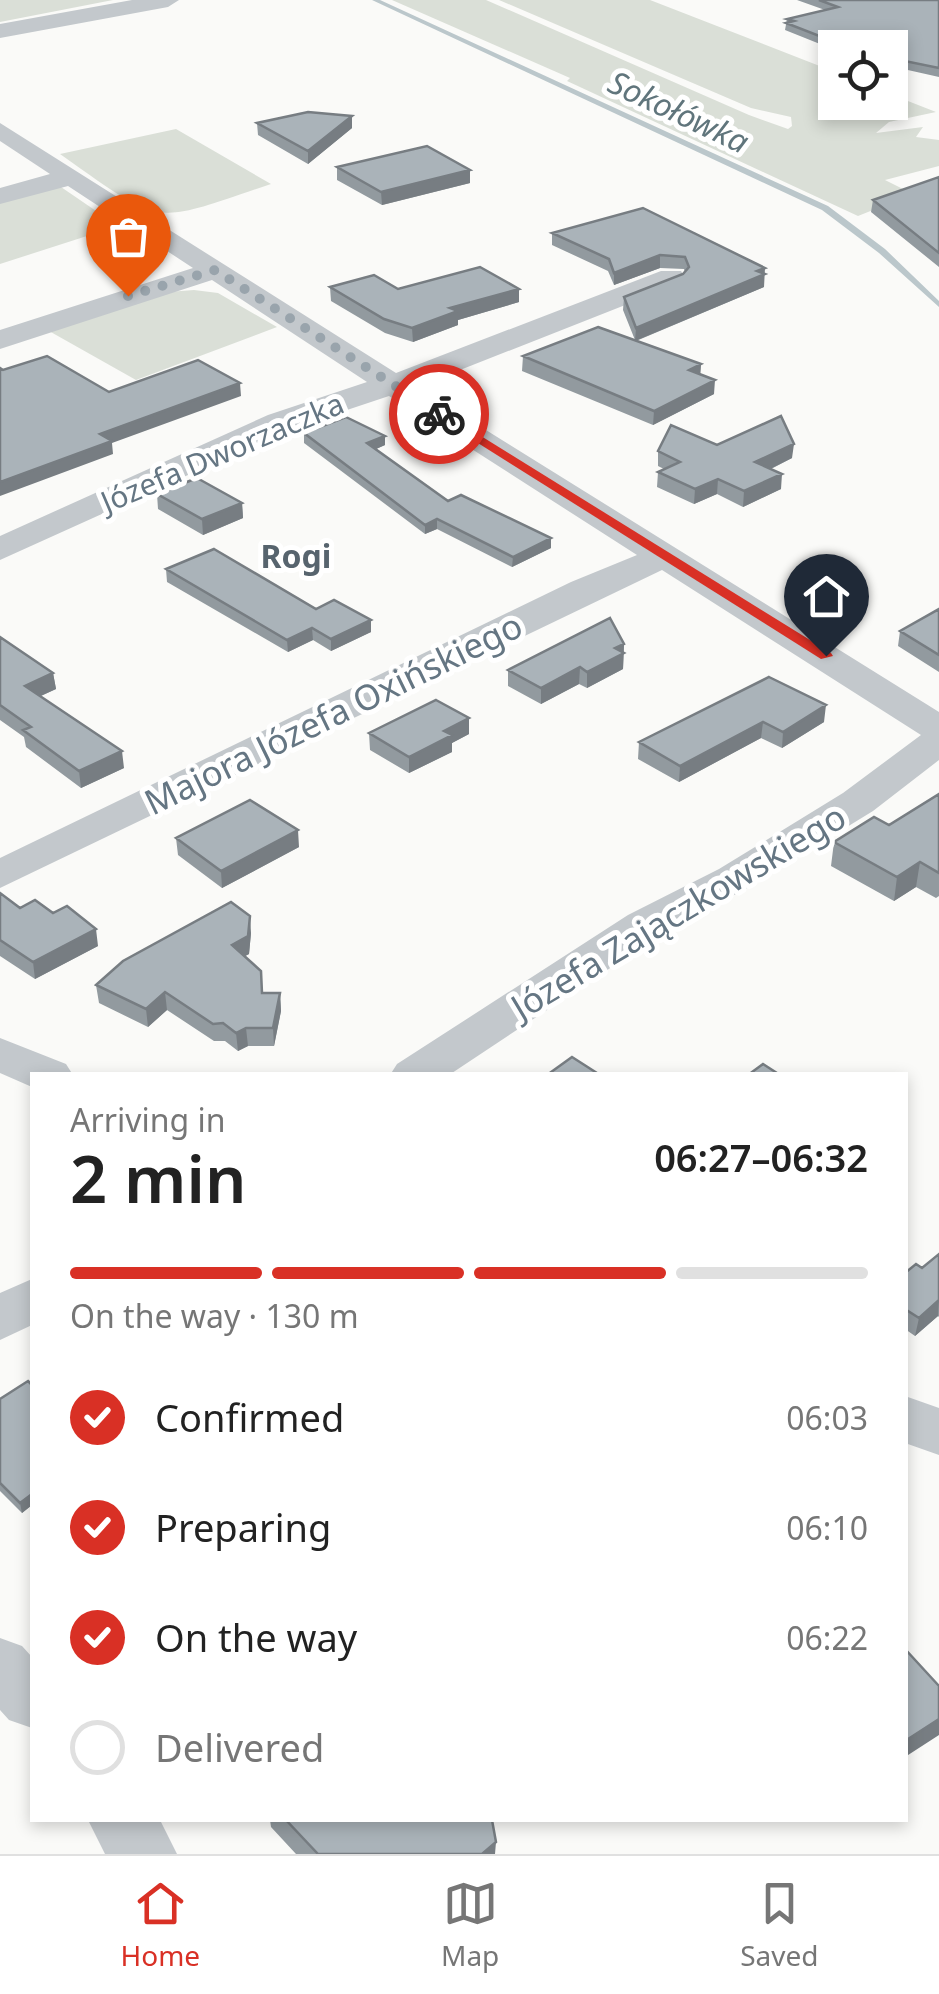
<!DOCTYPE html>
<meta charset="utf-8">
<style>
body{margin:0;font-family:"Noto Sans",sans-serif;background:#f6f6f6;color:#222;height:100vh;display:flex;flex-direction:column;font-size:38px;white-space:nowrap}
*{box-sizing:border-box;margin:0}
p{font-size:32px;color:#767676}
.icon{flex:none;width:55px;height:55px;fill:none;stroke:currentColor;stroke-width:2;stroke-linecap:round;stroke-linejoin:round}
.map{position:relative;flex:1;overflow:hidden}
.side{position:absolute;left:30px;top:1072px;width:878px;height:750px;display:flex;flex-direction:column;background:#fff;border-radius:0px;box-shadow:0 5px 15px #0003}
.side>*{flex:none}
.tools{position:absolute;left:818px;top:30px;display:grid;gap:20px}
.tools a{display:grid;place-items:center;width:90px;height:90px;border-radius:0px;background:#fff;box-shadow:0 5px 15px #0003;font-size:50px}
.pin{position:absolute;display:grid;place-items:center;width:85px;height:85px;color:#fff;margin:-102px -42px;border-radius:50% 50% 50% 0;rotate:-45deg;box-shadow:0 0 10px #0007}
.pin .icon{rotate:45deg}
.courier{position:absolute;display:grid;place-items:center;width:100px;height:100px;margin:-50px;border:8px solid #d93025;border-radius:50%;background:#fff;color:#222;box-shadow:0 2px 12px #0007}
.summary em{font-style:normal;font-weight:600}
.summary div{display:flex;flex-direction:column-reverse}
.summary{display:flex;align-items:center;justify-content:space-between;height:170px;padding:0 40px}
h1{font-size:65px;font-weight:600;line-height:75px}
.bar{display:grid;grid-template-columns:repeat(4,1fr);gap:15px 10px;align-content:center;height:120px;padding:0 40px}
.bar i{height:12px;border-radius:8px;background:#e0e0e0}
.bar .active{background:#d93025}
.bar p{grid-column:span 4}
ol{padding:0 40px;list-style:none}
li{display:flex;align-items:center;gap:30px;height:110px}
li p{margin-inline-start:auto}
li .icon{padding:10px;border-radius:50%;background:#d93025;color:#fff;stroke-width:4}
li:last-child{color:#767676}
li i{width:55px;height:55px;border:5px solid #e0e0e0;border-radius:50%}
.tabs{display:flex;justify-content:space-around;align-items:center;height:140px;border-top:2px solid #e0e0e0;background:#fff;font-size:28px;color:#767676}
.tabs a{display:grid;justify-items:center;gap:5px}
.tabs .active{color:#d93025}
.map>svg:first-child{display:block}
.green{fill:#dadfd7}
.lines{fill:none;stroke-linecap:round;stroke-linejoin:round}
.stream{fill:#bbc7cb;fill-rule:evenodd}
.minor{fill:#c3c8cc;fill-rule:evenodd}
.wall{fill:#929a9f}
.shaded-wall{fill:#777d82}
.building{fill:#aab3b9;stroke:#777d82;stroke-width:2.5}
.route{fill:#d93025}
.done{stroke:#99a4ac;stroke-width:10;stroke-dasharray:0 18}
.labels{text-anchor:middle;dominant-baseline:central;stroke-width:10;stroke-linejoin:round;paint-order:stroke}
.far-street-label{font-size:30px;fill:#657683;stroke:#fff}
.far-water-label{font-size:32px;font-style:italic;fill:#60757c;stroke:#fff}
.far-quarter-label{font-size:32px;font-weight:bold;fill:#57646e;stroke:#fff}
.street-label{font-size:35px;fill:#657683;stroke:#fff}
</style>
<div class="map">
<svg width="939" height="1854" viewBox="0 0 939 1854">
<rect width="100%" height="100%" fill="#fafaf8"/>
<!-- green -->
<path class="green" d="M0 0H113L0 22Z
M392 0H486L749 115 788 129 792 126 791 117 751 108 499 0H650L835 72V102H890V94L936 112 889 122 876 133 923 127 916 137 939 140V166L885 180 913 194 858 216 567 81 570 78Z
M176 129 271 184C150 225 165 228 60 154Z
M61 187 118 226 0 264V200Z
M194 290 218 293 277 327 136 380 49 331 155 293Z"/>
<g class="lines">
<!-- stream -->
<path class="stream" d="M372 0H380L828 206 885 249 939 301V307L879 253 822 210Z"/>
<!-- minor -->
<path class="minor" d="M132 0H179L168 7 0 38V24Z
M0 123 396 373 661 271H681L685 277 681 283 417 387 939 712V760L873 811 749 887 660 935 449 1075H390L397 1064 628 915 719 869 843 793 921 735 662 570 0 888V858L571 582 637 555 389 396 290 429 0 560V536L268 415 367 382 212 280 0 349V330L193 268 68 186 0 204V188L50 174 0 141Z
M0 1038 66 1064 73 1075H32V1087L0 1073Z
M32 1279V1325L0 1340V1293Z
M905 1396 939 1408V1455L905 1443Z
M0 1638 22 1646 32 1657V1728L9 1720 0 1710Z
M88 1820H160L177 1854H105Z"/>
</g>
<!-- wall -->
<path class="wall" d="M797 0H939V77L890 66V48H835V50L785 30 787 19 825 10Z
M257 123 352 128 308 164 258 135Z
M337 167 470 183 382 205 337 180Z
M939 177V267L871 212 873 200Z
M643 208 764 274V287L636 341 701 364 700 374 714 394 653 425 522 371 523 356 635 340 623 310 624 297 683 274 685 272 684 269 660 268 614 285 608 271 552 245V233Z
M330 287 398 289 519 302 458 320V325L413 342 385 333 331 301Z
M304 433 385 436V445L376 449 448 501 551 538V548L512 567 437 529 425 534 304 443Z
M717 445 792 458 771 469 781 489 743 507 717 494 694 504 657 487 658 472 664 469 658 466V451Z
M157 494 242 503 243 518 203 535 158 509Z
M166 569 316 609 371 620V632L331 651 313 640 288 652 167 582Z
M939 609V672L898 646 900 631Z
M0 637 53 673 56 689 41 696 124 768 81 788 26 747 24 737 0 720Z
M624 644 623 669 587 688 579 684 541 704 508 686V670Z
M769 677 824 722 782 748 761 738 679 782 638 759 639 742Z
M369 733 469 734 452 743V752L409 773 370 750Z
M939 794V896L936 898 916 887 894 901 831 866 834 842 889 825Z
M176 838 299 847 222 888 178 855Z
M0 893 20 908 98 946 35 979 0 956Z
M251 933 249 954 245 956 262 993H280L281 1011 274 1046H248L238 1051 225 1041H214L167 1010 148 1027 99 1003 96 985Z
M939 1254V1317L938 1316 915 1336 905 1329V1273L922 1268Z
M32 1385V1505L22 1513 0 1491V1399Z
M270 1820H492L495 1854H296L271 1827Z"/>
<!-- shaded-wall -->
<path class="shaded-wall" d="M352 116V128L308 164V151Z
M470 170V183L382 205 381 192Z
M660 255V268L614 285V273Z
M765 268 764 287 635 341 636 328Z
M519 289V302L458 320V325L413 342 412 328 450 308Z
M701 364 700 379 689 370Z
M715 380 714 394 653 425 654 411Z
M240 383 241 396 112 443 113 454 0 496V482L100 434Z
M385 436V445L367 453V443Z
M794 444 792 458 754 477 755 462Z
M782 474 781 489 743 507 744 491Z
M718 479 717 494 694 504 695 489Z
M242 503 243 518 203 535 202 519Z
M437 519V529L425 534V525Z
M551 538V548L512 567 513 557Z
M371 620V632L331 651V639Z
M312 628 313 640 288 652 287 640Z
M624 644 623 669 587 688V672L615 648Z
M580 667 579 684 541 704V688Z
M53 673 56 689 27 702 25 686Z
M826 705 824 722 782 748 783 732Z
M469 718V734L452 743V752L409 773V757L444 731Z
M763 722 761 738 679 782 680 766Z
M122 751 124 768 81 788 79 771Z
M298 830 299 847 222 888 221 871Z
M920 862 916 887 894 901 897 877Z
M250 916 251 933 249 954 234 962 232 945Z
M96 929 98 946 35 979 33 962Z
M165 992 167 1010 148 1027 146 1009Z
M280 993 281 1011 274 1046 273 1028Z
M246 1028 248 1046 238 1051 236 1033Z
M939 1300 938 1316 915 1336 919 1318Z
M32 1494V1505L22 1513 20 1503Z
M939 1719V1735L905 1757V1741Z
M496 1842 495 1854H482Z"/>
<!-- building -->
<path class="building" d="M819 0H939V68L890 58V48H850L786 23 794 21 787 19 838 7Z
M308 112 352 116 308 151 257 123Z
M427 146 470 170 381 192 337 167Z
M939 177V253L873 200Z
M643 208 765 268 757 271 765 274 636 328 624 297 683 274 689 267 685 257 660 255 614 273 609 259 552 233Z
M480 267 519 289 450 308 458 311 412 328 384 319 330 287 374 275 398 289Z
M598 327 701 364 689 370 715 380 654 411 523 356Z
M47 356 109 392 198 360 240 383 100 434 112 441 0 482V368L3 370Z
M781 416 794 444 755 462 782 474 744 491 718 479 695 489 658 472 680 462 658 451 671 425 717 445Z
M346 417 385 436 367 443 448 501 461 495 551 538 513 557 437 519 425 525 304 433Z
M197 478 242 503 202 519 157 494Z
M214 549 316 609 334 600 371 620 331 639 312 628 287 640 166 569Z
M939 609V655L900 631Z
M610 618 624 644 615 648 624 653 587 672 580 667 541 688 508 670Z
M0 637 53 673 25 686 122 751 79 771 23 730 31 727 0 705Z
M769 677 826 705 783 732 763 722 680 766 639 742Z
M436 700 469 718 444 731 452 735 409 757 369 733Z
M939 794V873L920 862 897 877 834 842 874 817 889 825Z
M250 800 298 830 221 871 176 838Z
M0 893 20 908 35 900 53 913 67 906 96 929 33 962 0 940Z
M231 902 250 916 248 936 232 945 261 971 262 993H280L273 1028H246L236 1033 223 1023 213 1024 165 992 146 1009 96 985 123 961Z
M572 1057 600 1075H547Z
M763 1064 780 1075H748Z
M939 1254V1300L919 1318 905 1309V1273L916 1264 922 1268Z
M28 1381 32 1385V1494L20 1503 0 1483V1399Z
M905 1649 939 1686V1719L905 1741Z
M286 1820H492L496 1842 482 1854H318Z"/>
<!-- route -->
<path class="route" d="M439 410 831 653 833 656 821 659 435 416Z"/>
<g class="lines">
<!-- done -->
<path class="done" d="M128 296 215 270 439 414"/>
</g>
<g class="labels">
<!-- far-street labels -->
<g class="far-street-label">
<text transform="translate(222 452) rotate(-23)">Józefa Dworzaczka</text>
</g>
<!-- far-water labels -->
<g class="far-water-label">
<text transform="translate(679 111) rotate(25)">Sokołówka</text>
</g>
<!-- far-quarter labels -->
<g class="far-quarter-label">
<text x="296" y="555">Rogi</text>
</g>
<!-- street labels -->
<g class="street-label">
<text transform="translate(333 713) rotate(-26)">Majora Józefa Oxińskiego</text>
<text transform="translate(678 911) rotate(-31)">Józefa Zajączkowskiego</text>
</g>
</g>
</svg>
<div class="tools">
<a><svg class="icon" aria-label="locate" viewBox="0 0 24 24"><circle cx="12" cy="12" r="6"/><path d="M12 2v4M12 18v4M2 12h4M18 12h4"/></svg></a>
</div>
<div class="pin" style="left:128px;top:296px;background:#ea580c"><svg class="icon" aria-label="bag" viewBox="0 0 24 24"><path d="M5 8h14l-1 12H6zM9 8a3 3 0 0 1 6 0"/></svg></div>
<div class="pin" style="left:826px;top:656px;background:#1f2937"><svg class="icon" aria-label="home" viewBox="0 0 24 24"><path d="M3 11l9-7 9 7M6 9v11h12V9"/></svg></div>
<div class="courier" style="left:439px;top:414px"><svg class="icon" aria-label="bike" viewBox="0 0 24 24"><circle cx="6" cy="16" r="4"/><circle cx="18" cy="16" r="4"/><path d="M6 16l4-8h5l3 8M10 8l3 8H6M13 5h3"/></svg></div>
<section class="side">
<div class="summary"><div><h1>2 min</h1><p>Arriving in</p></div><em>06:27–06:32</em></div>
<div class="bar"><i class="active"></i><i class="active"></i><i class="active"></i><i></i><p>On the way · 130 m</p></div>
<ol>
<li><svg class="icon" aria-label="check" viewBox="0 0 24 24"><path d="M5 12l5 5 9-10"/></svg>Confirmed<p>06:03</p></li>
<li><svg class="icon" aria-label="check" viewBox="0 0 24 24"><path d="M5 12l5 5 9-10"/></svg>Preparing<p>06:10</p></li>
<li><svg class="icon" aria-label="check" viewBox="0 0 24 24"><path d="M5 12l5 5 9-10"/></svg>On the way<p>06:22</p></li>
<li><i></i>Delivered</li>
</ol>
</section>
</div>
<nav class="tabs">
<a class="active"><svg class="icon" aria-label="home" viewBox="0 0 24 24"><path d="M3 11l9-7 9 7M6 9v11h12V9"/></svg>Home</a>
<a><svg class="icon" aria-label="map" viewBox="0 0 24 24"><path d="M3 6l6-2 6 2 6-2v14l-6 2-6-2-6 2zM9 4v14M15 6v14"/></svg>Map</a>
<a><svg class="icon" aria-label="saved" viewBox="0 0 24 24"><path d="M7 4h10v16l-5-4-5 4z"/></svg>Saved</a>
</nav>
